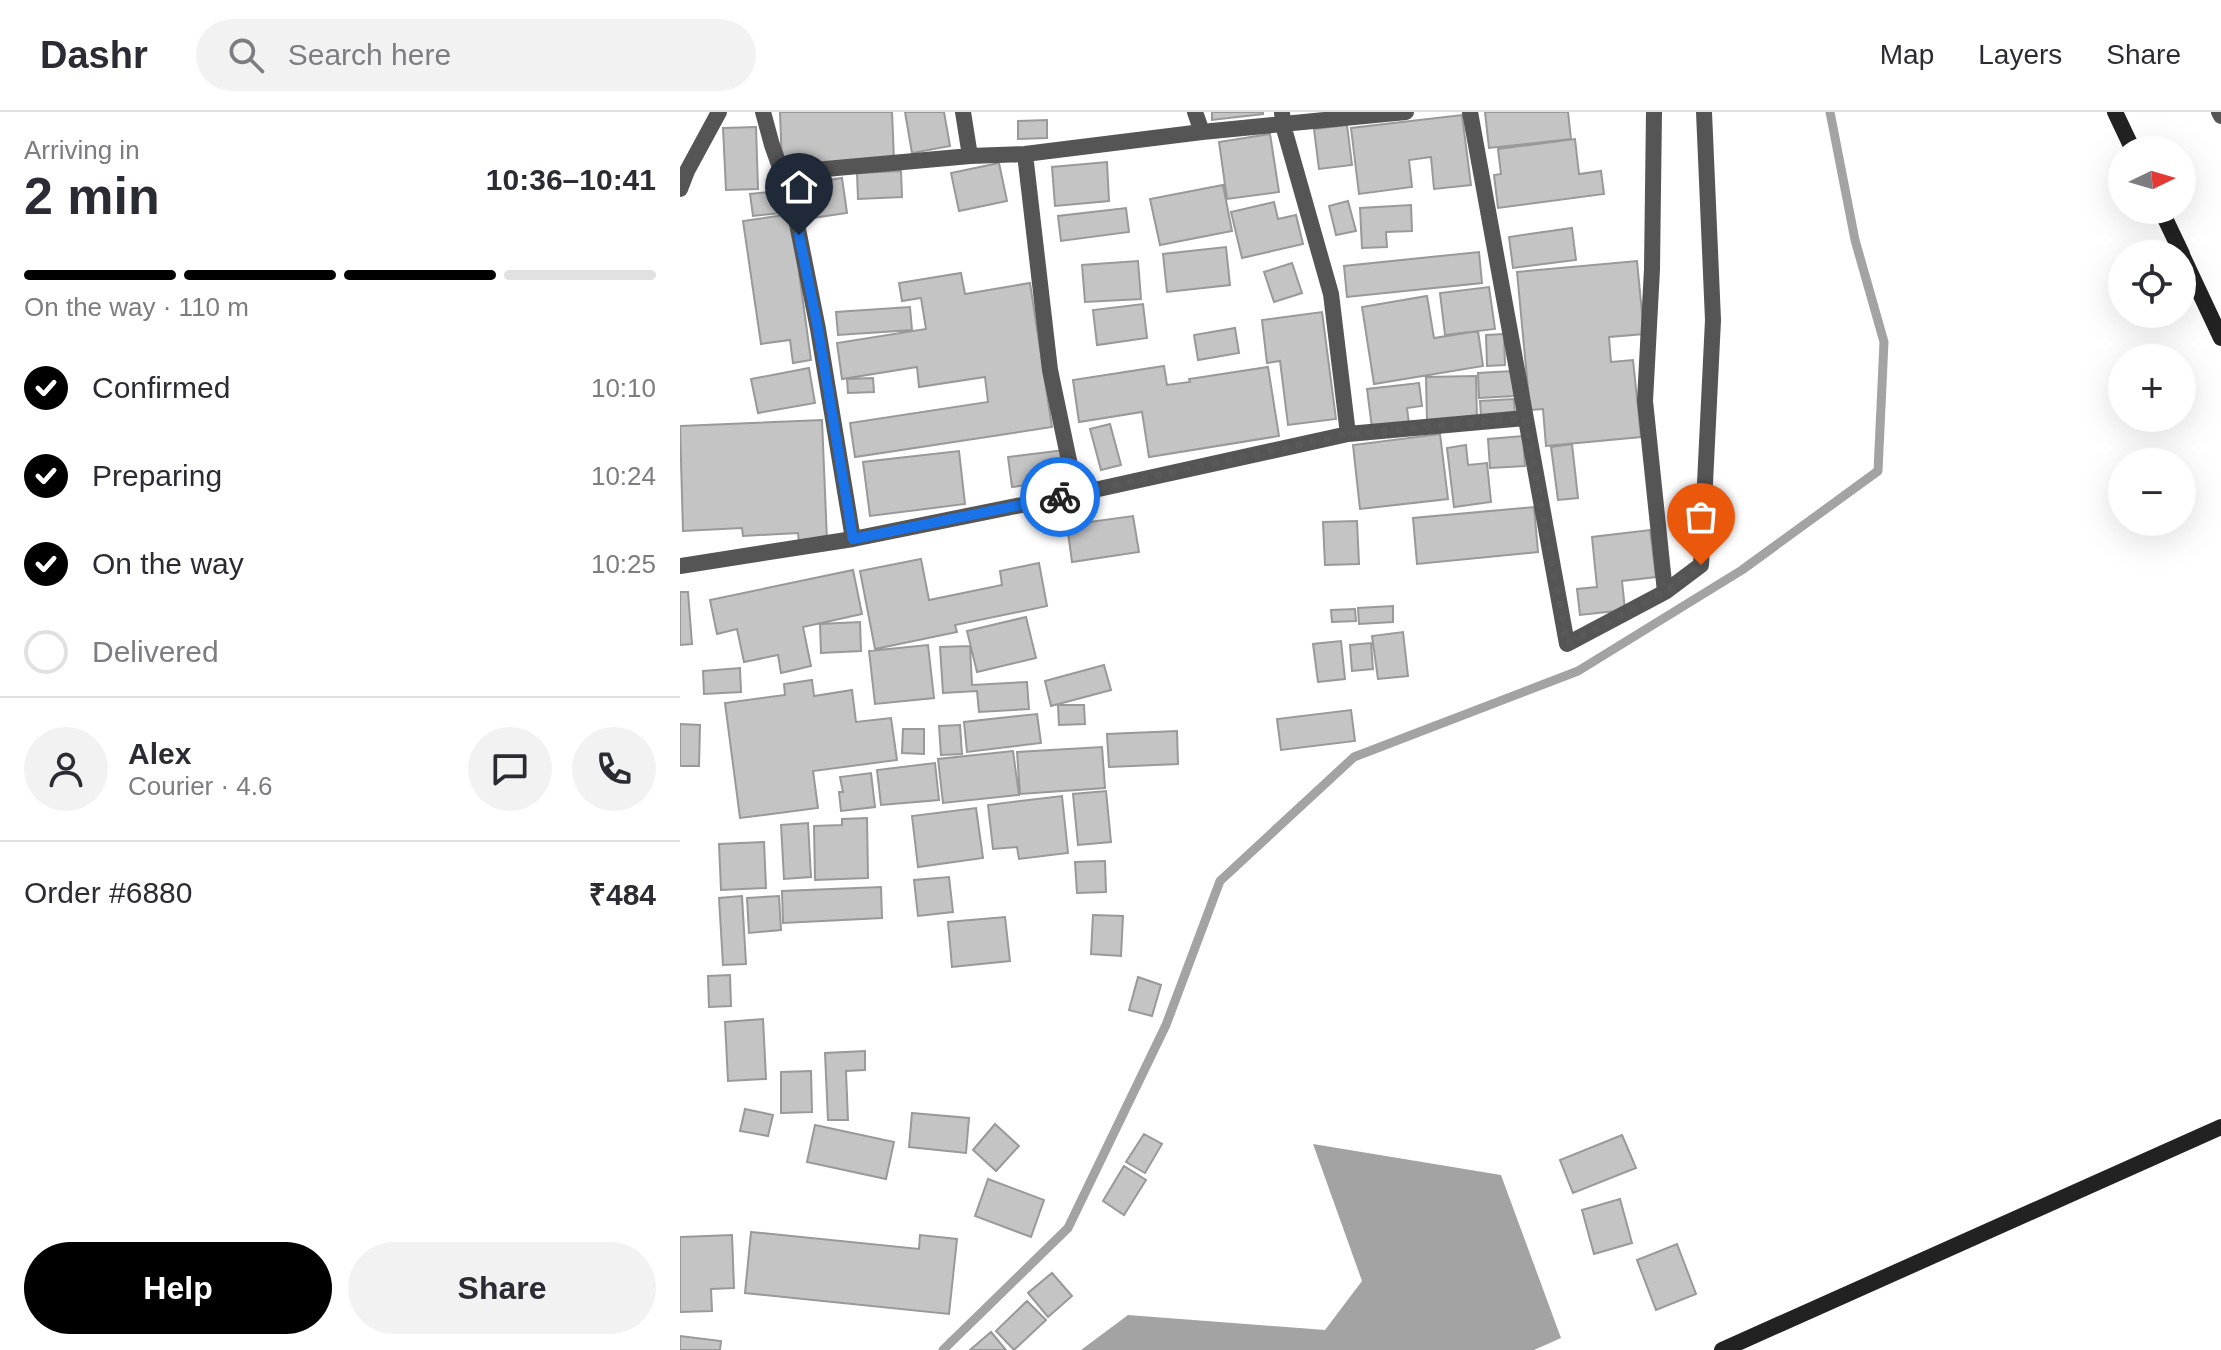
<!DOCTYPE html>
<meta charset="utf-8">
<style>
body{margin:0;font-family:Arial,sans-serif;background:#f2f2f3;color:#2b2b33;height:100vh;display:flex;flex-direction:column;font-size:30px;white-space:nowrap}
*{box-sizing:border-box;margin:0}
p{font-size:26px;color:#7c7c81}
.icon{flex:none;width:44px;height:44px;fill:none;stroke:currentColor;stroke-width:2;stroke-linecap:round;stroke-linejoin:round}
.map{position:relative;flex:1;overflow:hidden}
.side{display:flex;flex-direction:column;background:#fff;width:680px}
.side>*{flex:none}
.needle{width:52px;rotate:85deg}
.tools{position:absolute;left:1428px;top:24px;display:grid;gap:16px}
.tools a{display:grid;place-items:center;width:88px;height:88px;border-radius:50%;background:#fff;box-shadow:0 8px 32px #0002;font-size:40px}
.pin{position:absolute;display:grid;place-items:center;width:68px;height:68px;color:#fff;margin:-82px -34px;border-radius:50% 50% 50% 0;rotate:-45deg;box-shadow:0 0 8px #0007}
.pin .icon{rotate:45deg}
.courier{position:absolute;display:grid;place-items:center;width:80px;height:80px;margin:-40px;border:6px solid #1a73e8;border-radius:50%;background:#fff;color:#222;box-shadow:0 2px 10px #0007}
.overview em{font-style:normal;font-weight:700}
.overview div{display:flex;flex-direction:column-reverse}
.overview{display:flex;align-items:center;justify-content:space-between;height:136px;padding:0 24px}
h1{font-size:52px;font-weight:700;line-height:60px}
.bar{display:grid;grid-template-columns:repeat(4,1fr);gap:12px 8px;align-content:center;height:96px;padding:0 24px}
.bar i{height:10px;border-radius:6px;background:#e1e1e2}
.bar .current{background:#000}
.bar p{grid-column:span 4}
.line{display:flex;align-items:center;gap:20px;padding:0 24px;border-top:2px solid #e1e1e2}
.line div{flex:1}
.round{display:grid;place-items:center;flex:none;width:84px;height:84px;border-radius:42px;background:#f2f2f3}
ol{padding:0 24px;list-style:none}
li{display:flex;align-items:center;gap:24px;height:88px}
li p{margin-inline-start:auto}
li .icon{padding:8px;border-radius:50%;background:#000;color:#fff;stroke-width:4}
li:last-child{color:#7c7c81}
li i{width:44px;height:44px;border:4px solid #e1e1e2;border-radius:50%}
.primary-button{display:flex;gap:16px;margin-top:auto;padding:16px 24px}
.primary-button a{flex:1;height:92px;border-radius:48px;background:#000;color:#fff;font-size:32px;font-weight:700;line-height:92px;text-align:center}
.primary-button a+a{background:#f2f2f3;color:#2b2b33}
header{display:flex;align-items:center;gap:48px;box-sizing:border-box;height:112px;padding:0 40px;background:#fff;border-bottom:2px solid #e1e1e2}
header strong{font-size:38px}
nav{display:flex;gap:44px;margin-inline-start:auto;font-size:28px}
.search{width:560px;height:72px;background:#f2f2f3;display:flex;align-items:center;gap:20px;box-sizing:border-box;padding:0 28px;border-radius:44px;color:#7c7c81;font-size:30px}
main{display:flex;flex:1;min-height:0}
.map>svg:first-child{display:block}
.water{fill:#a3a3a3}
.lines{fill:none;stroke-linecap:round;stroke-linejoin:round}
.stream{stroke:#a3a3a3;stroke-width:9}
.building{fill:#c4c4c4;stroke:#999;stroke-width:2}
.lane{stroke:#555;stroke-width:16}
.street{stroke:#555;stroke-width:16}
.secondary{stroke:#222;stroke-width:16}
.done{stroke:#595959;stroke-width:8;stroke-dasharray:0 14.4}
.route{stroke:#1a73e8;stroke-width:10}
</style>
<header>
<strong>Dashr</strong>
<div class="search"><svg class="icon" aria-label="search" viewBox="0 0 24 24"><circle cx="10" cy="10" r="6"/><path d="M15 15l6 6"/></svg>Search here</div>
<nav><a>Map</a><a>Layers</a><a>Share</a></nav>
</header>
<main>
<section class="side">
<div class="overview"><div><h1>2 min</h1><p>Arriving in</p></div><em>10:36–10:41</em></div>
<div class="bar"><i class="current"></i><i class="current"></i><i class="current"></i><i></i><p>On the way · 110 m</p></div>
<ol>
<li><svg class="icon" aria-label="check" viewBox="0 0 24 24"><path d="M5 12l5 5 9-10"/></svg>Confirmed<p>10:10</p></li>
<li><svg class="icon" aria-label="check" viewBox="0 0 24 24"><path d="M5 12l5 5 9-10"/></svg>Preparing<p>10:24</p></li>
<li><svg class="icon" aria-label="check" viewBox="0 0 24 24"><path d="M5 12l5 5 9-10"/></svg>On the way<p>10:25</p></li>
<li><i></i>Delivered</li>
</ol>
<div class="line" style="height:144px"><a class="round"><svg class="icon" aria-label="person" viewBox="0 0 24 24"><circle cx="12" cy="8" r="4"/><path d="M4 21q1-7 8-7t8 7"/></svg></a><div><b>Alex</b><p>Courier · 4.6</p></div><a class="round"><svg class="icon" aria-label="chat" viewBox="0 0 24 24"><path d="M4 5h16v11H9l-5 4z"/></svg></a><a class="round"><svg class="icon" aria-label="phone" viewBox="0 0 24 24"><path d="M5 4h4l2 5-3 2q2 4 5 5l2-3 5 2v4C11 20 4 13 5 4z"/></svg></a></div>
<div class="line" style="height:104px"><div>Order #6880</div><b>₹484</b></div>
<div class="primary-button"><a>Help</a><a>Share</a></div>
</section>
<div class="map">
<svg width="1541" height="1238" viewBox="0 0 1541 1238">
<rect width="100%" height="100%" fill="#fff"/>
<!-- water -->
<path class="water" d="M633 1032 821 1063 881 1226 854 1238H401L448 1203 645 1218 682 1169Z"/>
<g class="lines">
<!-- stream -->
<path class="stream" d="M263 1238 388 1116 486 913 540 769 674 645 898 559 1062 458 1198 359 1204 230 1175 128 1150 0"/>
</g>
<!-- building -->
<path class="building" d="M100 0H212L214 48 102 53Z
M225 0H264L270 34 232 41Z
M532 0H583V2L532 8Z
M805 0H888L891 27 809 36Z
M782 3 791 73 754 77 751 45 729 48 732 75 679 82 671 16Z
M367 8V26L338 27V9Z
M667 13 672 53 639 57 634 17Z
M76 15 78 77 46 78 43 16Z
M590 22 599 80 547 87 539 30Z
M895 27 899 62 921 59 924 82 818 96 814 63 821 62 818 37Z
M427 50 429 89 375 94 372 55Z
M319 51 327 89 279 99 271 61Z
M221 59 222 85 178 87 177 61Z
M162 66 167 101 132 106 128 71Z
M543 73 552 119 480 133 470 87Z
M98 79 100 101 73 104 70 82Z
M668 89 676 119 656 123 649 94Z
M594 90 598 107 616 103 623 132 562 146 551 100Z
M731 93 732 119 706 120 707 135 682 136 680 96Z
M446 96 449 120 381 129 378 104Z
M111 102 131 248 113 251 110 228 81 232 63 109Z
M892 116 896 148 833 156 829 125Z
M546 135 550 173 487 180 483 142Z
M799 140 802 171 667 185 664 154Z
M458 149 461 187 405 190 402 153Z
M957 149 964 222 929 225 931 250 953 248 961 325 866 334 863 297 850 298 837 160Z
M612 151 622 181 594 190 584 160Z
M281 161 285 182 350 171 372 315 175 345 170 311 308 290 305 265 239 275 237 255 162 267 157 231 246 217 241 186 222 189 219 171Z
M809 175 815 217 765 223 760 181Z
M747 184 754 226 798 219 803 254 694 272 682 195Z
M463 192 467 226 417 233 413 198Z
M230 195 232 218 158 223 156 200Z
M642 200 656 307 608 313 600 249 587 251 582 208Z
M555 216 559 241 518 248 514 223Z
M824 222 825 253 807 254 806 223Z
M484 254 487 273 510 270 509 267 588 255 599 324 469 345 462 300 399 310 393 268Z
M129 256 135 291 78 301 71 267Z
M833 259 834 284 799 286 798 261Z
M796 264 797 308 747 309 746 265Z
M193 266 194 280 168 281 167 267Z
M739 271 742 294 727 296 729 312 692 316 687 277Z
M834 287 835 303 801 305 800 289Z
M142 308 147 429 119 431 118 421 63 424 62 416 3 419 0 314Z
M430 312 441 353 421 358 410 317Z
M760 322 768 387 680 397 673 333Z
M843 324 845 354 810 356 808 327Z
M892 332 898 386 878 388 871 335Z
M786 333 788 353 807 351 811 390 774 395 767 336Z
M384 338 388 367 332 375 328 345Z
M279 339 285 392 190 404 183 350Z
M854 395 858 440 737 452 733 406Z
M453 404 459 440 392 450 387 413Z
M677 409 679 452 645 453 643 410Z
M970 418 976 465 942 469 945 498 900 503 897 477 917 475 912 425Z
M241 447 249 488 322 473 320 459 359 451 367 494 275 513 277 520 195 537 180 459Z
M173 458 182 502 123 515 131 554 101 561 98 543 64 550 57 517 37 522 30 488Z
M0 480H8L12 532 0 533Z
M713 494V510L679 512 678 496Z
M675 497 676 509 652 510 651 498Z
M346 505 356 546 297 560 287 519Z
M180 510 181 539 141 541 140 512Z
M723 520 728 564 698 567 692 524Z
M661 529 665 567 638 570 633 532Z
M691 531 693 557 672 559 670 533Z
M248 533 254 586 195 592 189 539Z
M290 534 292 573 347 570 349 597 299 600 297 579 263 581 260 535Z
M424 553 431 578 371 594 365 569Z
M60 556 61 580 24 582 23 559Z
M132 568 134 584 172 578 176 610 211 606 217 648 133 659 138 696 60 706 45 591 105 583 104 572Z
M378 593H404L405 612 379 613Z
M671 598 675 629 601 638 597 607Z
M357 602 361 631 287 640 284 610Z
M0 612 20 613 19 654H0Z
M280 613 282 642 261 643 259 614Z
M223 617H244V642L222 641Z
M497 619 498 652 429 655 427 622Z
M422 635 425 676 340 682 337 640Z
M333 639 339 683 263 691 258 647Z
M255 651 259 688 201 693 197 658Z
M191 661 195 695 161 699 159 680H163L160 665Z
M426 679 431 730 398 733 393 682Z
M382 684 388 741 339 747 337 735 313 737 308 693Z
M296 696 303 746 238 755 232 704Z
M187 706 188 766 135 768 134 714 162 713V707Z
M128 711 131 765 104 767 101 713Z
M84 730 86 776 41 778 39 732Z
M425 749 426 780 397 781 395 750Z
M269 765 273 800 238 804 234 768Z
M201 775 202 806 103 811 102 779Z
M62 784 66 852 43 853 39 786Z
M99 784 101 818 69 821 67 786Z
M413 803 443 804 441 844 411 842Z
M325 805 330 849 272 855 268 810Z
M50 863 51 894 29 895 28 864Z
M458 865 481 873 472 904 449 898Z
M83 907 86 967 48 969 45 910Z
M185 939V958L166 959 168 1008H148L145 941Z
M131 959 132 1000 101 1001V960Z
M65 997 93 1003 88 1024 60 1019Z
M232 1001 289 1006 286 1041 229 1035Z
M315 1012 339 1034 316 1059 293 1038Z
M135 1013 214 1030 206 1067 127 1050Z
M464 1022 482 1032 465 1061 446 1050Z
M942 1023 956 1056 893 1081 880 1048Z
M444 1054 466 1068 444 1103 423 1089Z
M308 1067 364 1088 351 1125 295 1104Z
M940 1087 952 1131 914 1142 902 1098Z
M71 1120 239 1137 240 1123 277 1127 269 1202 65 1181Z
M52 1123 54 1176 31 1177 32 1199 0 1200V1125Z
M997 1132 1016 1182 976 1198 957 1148Z
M372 1161 392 1184 368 1205 348 1181Z
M347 1189 366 1208 334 1238 316 1219Z
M311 1220 326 1238H290Z
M0 1224 41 1229 40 1238H0Z"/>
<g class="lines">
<!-- lane -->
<path class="lane" d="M1539 0 1541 4"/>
<!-- street -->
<path class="street" d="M83 0 92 33 113 92 138 217 173 427
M283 0 290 44
M790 0 887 532 985 480 1021 453 1033 208 1024 0
M974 0 972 157 965 289 985 480
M522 20 726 0
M345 42 370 258 396 382
M101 61 290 44 345 42 522 20 515 0
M0 77 7 59 39 0
M668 322 845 306
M0 454 173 427 396 382 668 322 651 182 603 13 602 0"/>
<!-- secondary -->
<path class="secondary" d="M1435 0 1453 38
M1481 98 1502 142
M1502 143 1541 226
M1042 1238 1541 1015"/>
</g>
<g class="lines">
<!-- done -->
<path class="done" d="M380 385 668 322 845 306 887 532 985 480 1021 453"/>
<!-- route -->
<path class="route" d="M119 123 138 217 173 427 380 385"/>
</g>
</svg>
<div class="tools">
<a><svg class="needle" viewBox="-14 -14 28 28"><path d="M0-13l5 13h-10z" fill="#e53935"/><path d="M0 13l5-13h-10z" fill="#7c7c81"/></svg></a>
<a><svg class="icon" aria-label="locate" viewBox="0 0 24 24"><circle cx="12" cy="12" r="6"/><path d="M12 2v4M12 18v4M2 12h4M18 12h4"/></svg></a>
<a>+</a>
<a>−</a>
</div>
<div class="pin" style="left:1021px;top:453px;background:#ea580c"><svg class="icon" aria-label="bag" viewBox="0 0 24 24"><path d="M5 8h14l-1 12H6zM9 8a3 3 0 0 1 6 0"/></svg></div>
<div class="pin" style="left:119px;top:123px;background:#1f2937"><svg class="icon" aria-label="home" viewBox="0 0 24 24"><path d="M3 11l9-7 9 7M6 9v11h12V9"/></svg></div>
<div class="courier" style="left:380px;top:385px"><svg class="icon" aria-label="bike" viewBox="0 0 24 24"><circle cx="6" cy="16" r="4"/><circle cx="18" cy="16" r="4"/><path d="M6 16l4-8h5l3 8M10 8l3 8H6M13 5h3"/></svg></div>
</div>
</main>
